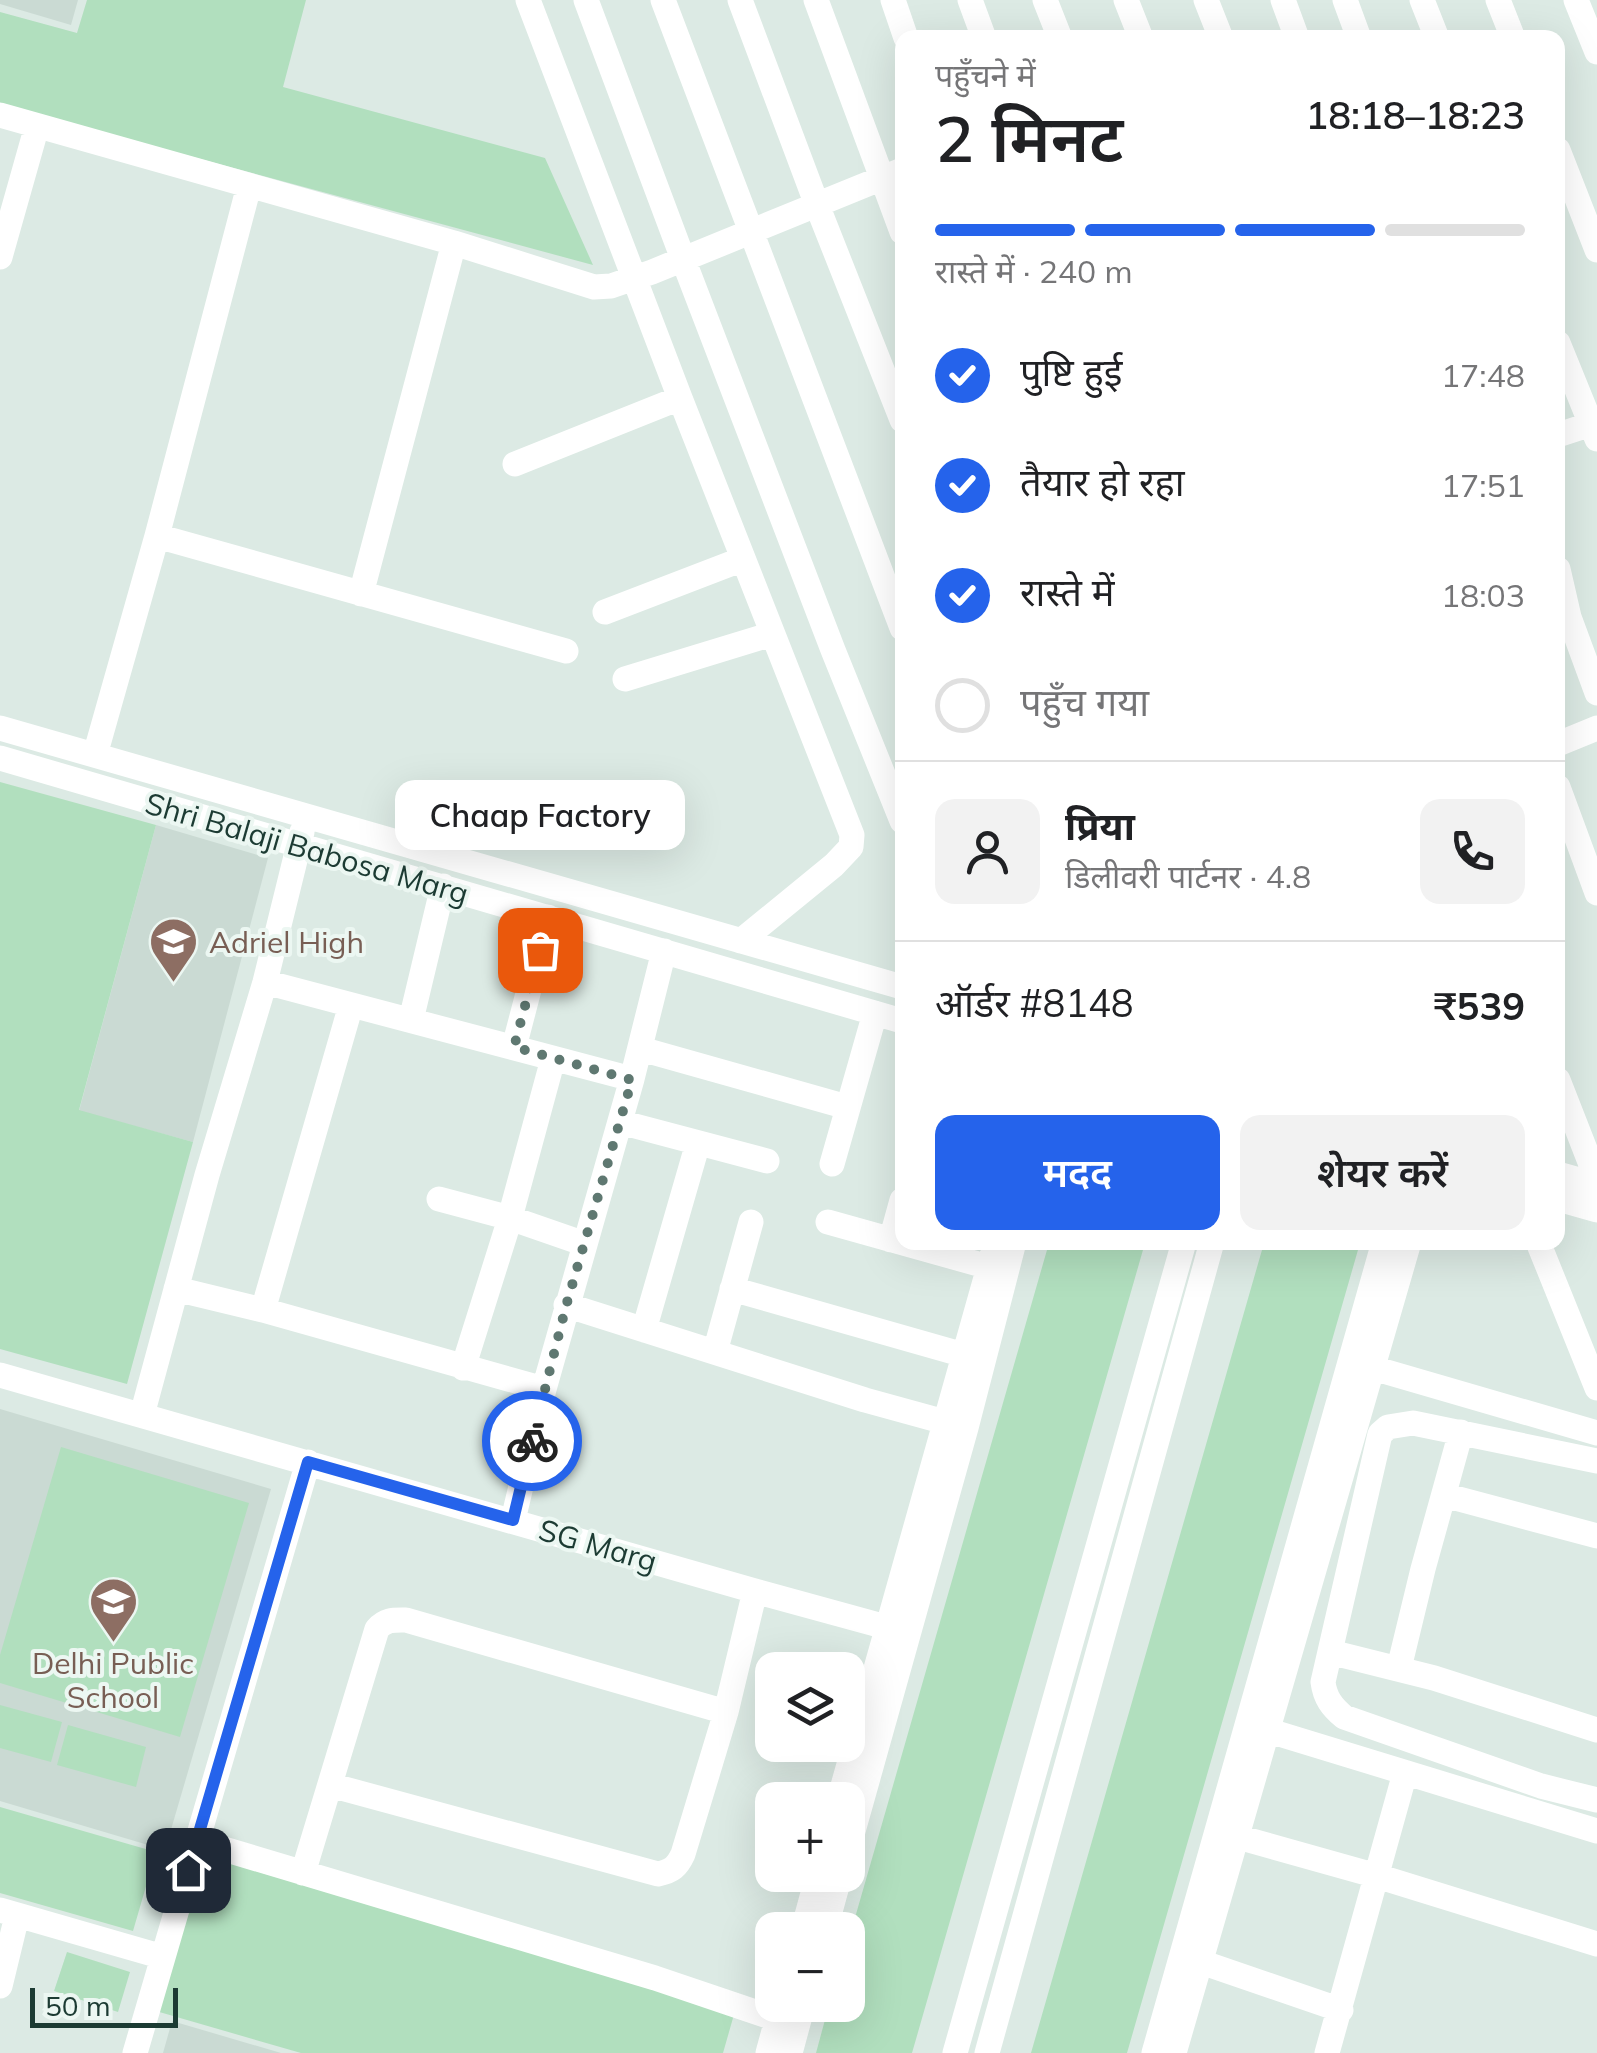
<!DOCTYPE html>
<html lang="hi">
<meta charset="utf-8">
<style>
body{margin:0;font-family:Mulish,"Noto Sans Devanagari",sans-serif;background:#f2f2f2;color:#202124;height:100vh;display:flex;flex-direction:column;font-size:38px;white-space:nowrap}
*{box-sizing:border-box;margin:0}
p{font-size:32px;color:#757577}
.icon{flex:none;width:55px;height:55px;fill:none;stroke:currentColor;stroke-width:2;stroke-linecap:round;stroke-linejoin:round}
.map{position:relative;flex:1;overflow:hidden}
.details{position:absolute;left:895px;top:30px;width:670px;height:1220px;display:flex;flex-direction:column;background:#fff;border-radius:20px;box-shadow:0 10px 40px #0002}
.details>*{flex:none}
.tools{position:absolute;left:755px;top:1652px;display:grid;gap:20px}
.tools a{display:grid;place-items:center;width:110px;height:110px;border-radius:20px;background:#fff;box-shadow:0 10px 40px #0002;font-size:50px}
.scale{position:absolute;left:30px;bottom:25px;width:148px;box-sizing:border-box;padding-left:10px;border:5px solid #1c3b33;border-top:0;font-size:28px;line-height:35px;white-space:nowrap;color:#1c3b33;-webkit-text-stroke:8px #ecf7f2;paint-order:stroke}
.pin{position:absolute;display:grid;place-items:center;width:85px;height:85px;color:#fff;margin:-42px;border-radius:20px;box-shadow:0 5px 15px #0006}
.courier{position:absolute;display:grid;place-items:center;width:100px;height:100px;margin:-50px;border:8px solid #2563eb;border-radius:50%;background:#fff;color:#222;box-shadow:0 2px 12px #0007}
.bubble{position:absolute;height:70px;border-radius:20px;background:#fff;box-shadow:0 10px 40px #0002;font-size:32px;font-weight:600;line-height:70px;text-align:center}
.summary em{font-style:normal;font-weight:600}
.summary div{display:flex;flex-direction:column-reverse}
.summary{display:flex;align-items:center;justify-content:space-between;height:170px;padding:0 40px}
h1{font-size:65px;font-weight:600;line-height:75px}
.bar{display:grid;grid-template-columns:repeat(4,1fr);gap:15px 10px;align-content:center;height:120px;padding:0 40px}
.bar i{height:12px;border-radius:8px;background:#e0e0e0}
.bar .current{background:#2563eb}
.bar p{grid-column:span 4}
.line{display:flex;align-items:center;gap:25px;padding:0 40px;border-top:2px solid #e0e0e0}
.line div{flex:1}
.round{display:grid;place-items:center;flex:none;width:105px;height:105px;border-radius:20px;background:#f2f2f2}
ol{padding:0 40px;list-style:none}
li{display:flex;align-items:center;gap:30px;height:110px}
li p{margin-inline-start:auto}
li .icon{padding:10px;border-radius:50%;background:#2563eb;color:#fff;stroke-width:4}
li:last-child{color:#757577}
li i{width:55px;height:55px;border:5px solid #e0e0e0;border-radius:50%}
.primary-button{display:flex;gap:20px;margin-top:auto;padding:20px 40px}
.primary-button a{flex:1;height:115px;border-radius:20px;background:#2563eb;color:#fff;font-size:40px;font-weight:600;line-height:115px;text-align:center}
.primary-button a+a{background:#f2f2f2;color:#202124}
.map>svg:first-child{display:block}
.built{fill:#cadad3}
.green{fill:#b1dfbe}
.lines{fill:none;stroke-linecap:round;stroke-linejoin:round}
.minor{stroke:#fff;stroke-width:25}
.done{stroke:#5f7871;stroke-width:10;stroke-dasharray:0 18}
.route{stroke:#2563eb;stroke-width:12}
.labels{text-anchor:middle;dominant-baseline:central;stroke-width:8;stroke-linejoin:round;paint-order:stroke}
.street-label{font-size:30px;fill:#1c3b33;stroke:#ecf7f2}
.education-label{font-size:30px;fill:#785e54;stroke:#ecf7f2;text-anchor:start}
</style>
<div class="map">
<svg width="1597" height="2053" viewBox="0 0 1597 2053">
<rect width="100%" height="100%" fill="#dceae4"/>
<!-- built -->
<path class="built" d="M0 0H78L71 25 0 4Z
M156 825 268 858 193 1142 79 1111Z
M0 1409 271 1489 165 1850 0 1801Z
M172 2021 281 2053H163Z"/>
<!-- green -->
<path class="green" d="M87 0H306L283 87 545 158 593 265 0 105V12L77 33Z
M0 782 156 825 79 1110 193 1142 127 1384 0 1349Z
M1049 1243H1145L912 2053H816L829 2005H848V1942Z
M1264 1243H1360L1127 2053H1031Z
M61 1447 249 1503 180 1737 0 1683V1655Z
M0 1705 62 1722 51 1762 0 1748Z
M68 1725 146 1747 136 1787 57 1765Z
M0 1807 156 1852 133 1931 0 1893Z
M194 1853 735 2011 723 2053H301L149 2009Z
M67 1952 130 1972 118 2012 54 1991Z"/>
<g class="lines">
<!-- minor -->
<path class="minor" d="M528 0 680 398 852 835 851 847 834 865 741 941
M586 0 683 259 833 650 902 821
M663 0 902 628
M740 0 817 205 902 420
M816 0 902 232
M893 0 906 38
M970 0 984 38
M1045 0 1060 38
M1126 0 1141 38
M1206 0 1221 38
M1283 0 1297 38
M1345 0 1359 38
M1422 0 1437 38
M1498 0 1513 38
M1576 0 1597 52
M0 115 454 243 594 287 611 286 652 272 902 170
M1558 150 1597 250
M0 257 37 126
M1558 343 1597 439
M1558 435 1597 422
M515 464 680 398
M157 536 566 651
M1558 569 1569 617 1597 693
M361 594 454 243
M605 612 743 559
M625 679 772 634
M0 728 902 987
M1558 744 1597 728
M95 755 157 536 249 186
M0 758 902 1021
M1558 787 1597 893
M265 982 632 1079
M411 1020 443 886
M514 1047 548 917
M641 1049 847 1107
M1558 1080 1597 1180
M620 1122 767 1161
M832 1164 875 1013
M1558 1174 1597 1185
M439 1199 510 1218 585 1244
M1558 1199 1597 1210
M828 1222 989 1267
M891 1240 902 1200
M1538 1242 1597 1388
M176 1289 263 1310 544 1389
M732 1289 964 1355
M566 1305 865 1400 945 1422
M263 1310 351 1005
M644 1330 698 1143
M715 1352 751 1222
M463 1368 508 1225 553 1059
M1373 1368 1597 1433
M0 1375 755 1591 908 1633
M142 1415 207 1175 265 982 302 832
M1597 1461 1413 1423 1388 1427 1380 1434 1323 1682C1325 1698 1332 1707 1344 1717L1541 1786 1597 1800
M1444 1495 1597 1536
M513 1520 544 1389 632 1079 664 951
M1330 1652 1434 1678 1597 1730
M1399 1668 1423 1569 1461 1432
M1253 1726 1597 1831
M330 1785 658 1874C672 1871 677 1867 683 1854L726 1712 755 1591
M839 1800 996 1242
M1238 1837 1377 1876 1597 1944
M197 1841 655 1978 797 2026
M848 1849 966 1428 1014 1242
M303 1873 377 1629C386 1619 394 1620 406 1620L726 1712
M0 1910 163 1957
M803 1930 818 1875
M825 1930 840 1875
M1201 1962 1341 2010
M0 1986 17 1916
M135 2053 308 1462
M768 2053 781 2005
M790 2053 803 2005
M955 2053 1184 1242
M987 2053 1212 1242
M1154 2053 1384 1242
M1174 2053 1409 1242
M1327 2053 1405 1773"/>
</g>
<g class="lines">
<!-- done -->
<path class="done" d="M532 1441 566 1306 632 1080 514 1047 540 950"/>
<!-- route -->
<path class="route" d="M188 1870 308 1462 513 1520 532 1441"/>
</g>
<!-- icons -->
<defs>
<symbol id="school-pin" viewBox="-11 -11 22 30"><path d="M0 17L-7.5 6A9.5 9.5 0 1 1 7.5 6Z" fill="#8d6e63" stroke="#ecf7f2"/><path d="M0-5L7-2L0 1L-7-2ZM-4 1L0 2.5L4 1V4Q0 6-4 4Z" fill="#fff"/></symbol>
</defs>
<g fill-rule="evenodd">
<use href="#school-pin" x="146" y="914" width="55" height="75"/>
<use href="#school-pin" x="86" y="1574" width="55" height="75"/>
</g>
<g class="labels">
<!-- street labels -->
<g class="street-label">
<text transform="translate(307 848) rotate(16)">Shri Balaji Babosa Marg</text>
<text transform="translate(598 1545) rotate(16)">SG Marg</text>
</g>
<!-- education labels -->
<g class="education-label">
<text x="209" y="942">Adriel High</text>
<text x="113" y="1663" text-anchor="middle">Delhi Public<tspan x="113" dy="34">School</tspan></text>
</g>
</g>
</svg>
<div class="tools">
<a><svg class="icon" aria-label="layers" viewBox="0 0 24 24"><path d="M12 4l9 5-9 5-9-5zM3 14l9 5 9-5"/></svg></a>
<a>+</a>
<a>−</a>
</div>
<div class="scale">50 m</div>
<div class="pin" style="left:540px;top:950px;background:#ea580c"><svg class="icon" aria-label="bag" viewBox="0 0 24 24"><path d="M5 8h14l-1 12H6zM9 8a3 3 0 0 1 6 0"/></svg></div>
<div class="pin" style="left:188px;top:1870px;background:#1f2937"><svg class="icon" aria-label="home" viewBox="0 0 24 24"><path d="M3 11l9-7 9 7M6 9v11h12V9"/></svg></div>
<div class="courier" style="left:532px;top:1441px"><svg class="icon" aria-label="bike" viewBox="0 0 24 24"><circle cx="6" cy="16" r="4"/><circle cx="18" cy="16" r="4"/><path d="M6 16l4-8h5l3 8M10 8l3 8H6M13 5h3"/></svg></div>
<div class="bubble" style="left:395px;top:780px;width:290px">Chaap Factory</div>
<section class="details">
<div class="summary"><div><h1>2 मिनट</h1><p>पहुँचने में</p></div><em>18:18–18:23</em></div>
<div class="bar"><i class="current"></i><i class="current"></i><i class="current"></i><i></i><p>रास्ते में · 240 m</p></div>
<ol>
<li><svg class="icon" aria-label="check" viewBox="0 0 24 24"><path d="M5 12l5 5 9-10"/></svg>पुष्टि हुई<p>17:48</p></li>
<li><svg class="icon" aria-label="check" viewBox="0 0 24 24"><path d="M5 12l5 5 9-10"/></svg>तैयार हो रहा<p>17:51</p></li>
<li><svg class="icon" aria-label="check" viewBox="0 0 24 24"><path d="M5 12l5 5 9-10"/></svg>रास्ते में<p>18:03</p></li>
<li><i></i>पहुँच गया</li>
</ol>
<div class="line" style="height:180px"><a class="round"><svg class="icon" aria-label="person" viewBox="0 0 24 24"><circle cx="12" cy="8" r="4"/><path d="M4 21q1-7 8-7t8 7"/></svg></a><div><b>प्रिया</b><p>डिलीवरी पार्टनर · 4.8</p></div><a class="round"><svg class="icon" aria-label="phone" viewBox="0 0 24 24"><path d="M5 4h4l2 5-3 2q2 4 5 5l2-3 5 2v4C11 20 4 13 5 4z"/></svg></a></div>
<div class="line" style="height:130px"><div>ऑर्डर #8148</div><b>₹539</b></div>
<div class="primary-button"><a>मदद</a><a>शेयर करें</a></div>
</section>
</div>
